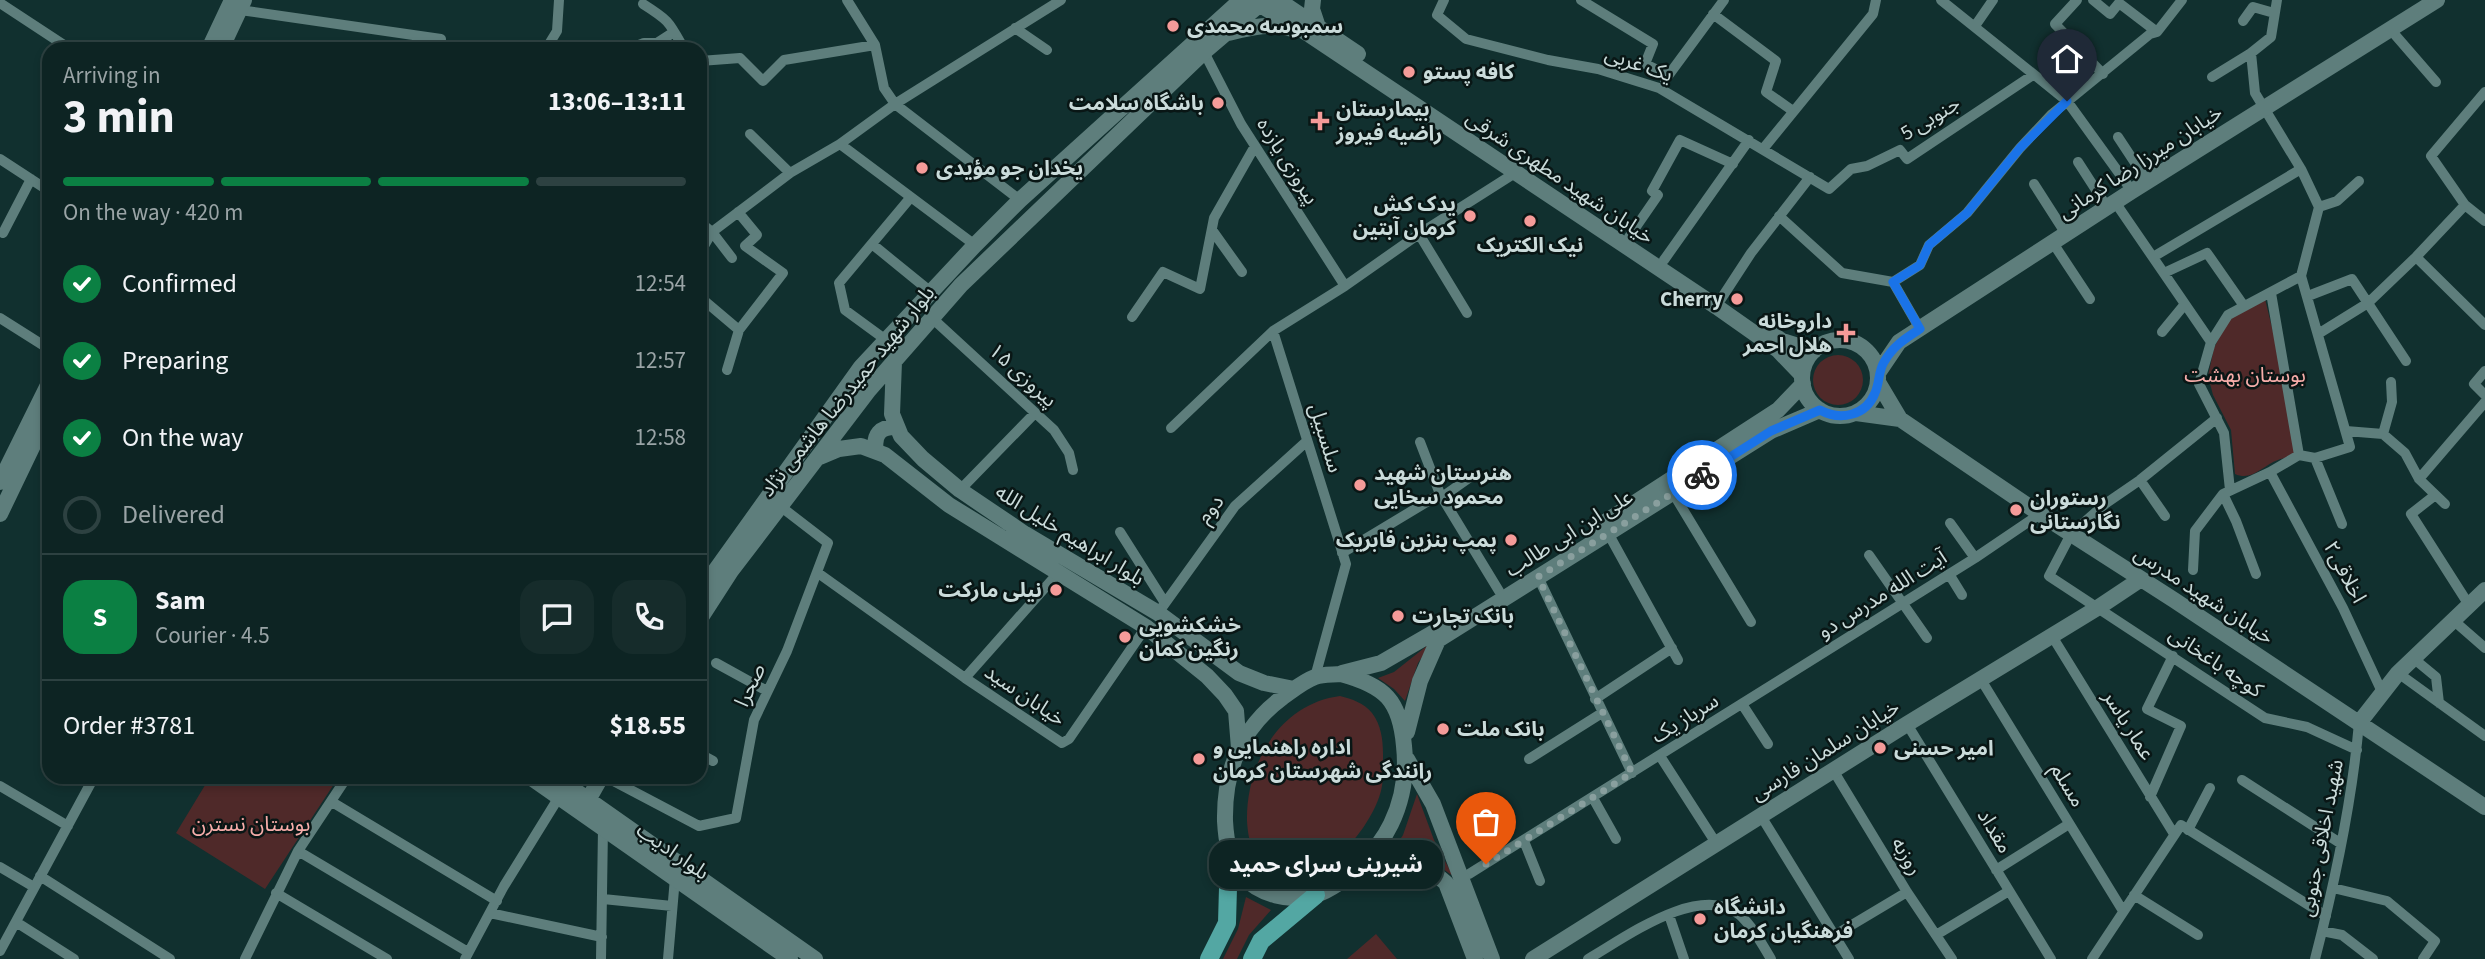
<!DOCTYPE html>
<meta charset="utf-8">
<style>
body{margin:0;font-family:"Source Sans 3","Noto Sans Arabic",sans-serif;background:#162c2b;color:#f1f3f6;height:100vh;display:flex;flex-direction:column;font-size:26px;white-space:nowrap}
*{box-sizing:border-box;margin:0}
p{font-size:23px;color:#9aa4a6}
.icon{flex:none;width:38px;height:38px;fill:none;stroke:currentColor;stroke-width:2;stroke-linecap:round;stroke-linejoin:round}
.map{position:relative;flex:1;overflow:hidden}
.panel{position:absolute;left:42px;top:42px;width:665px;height:742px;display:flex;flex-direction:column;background:#0d2423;border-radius:21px;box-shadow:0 4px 10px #0003,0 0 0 2px #2d4141}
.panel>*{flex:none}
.pin{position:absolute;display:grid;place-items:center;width:60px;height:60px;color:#fff;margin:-72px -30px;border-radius:50% 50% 50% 0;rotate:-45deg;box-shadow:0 0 7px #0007}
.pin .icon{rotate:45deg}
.courier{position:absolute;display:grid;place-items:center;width:70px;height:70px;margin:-35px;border:5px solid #1a73e8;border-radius:50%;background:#fff;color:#222;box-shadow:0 2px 9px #0007}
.bubble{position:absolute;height:49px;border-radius:21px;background:#0d2423;box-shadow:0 4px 10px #0003,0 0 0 2px #2d4141;font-size:23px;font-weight:700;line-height:49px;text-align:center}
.overview em{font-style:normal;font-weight:700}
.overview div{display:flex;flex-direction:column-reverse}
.overview{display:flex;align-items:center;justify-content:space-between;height:119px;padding:0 21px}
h1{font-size:46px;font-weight:700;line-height:52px}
.bar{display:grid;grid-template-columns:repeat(4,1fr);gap:10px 7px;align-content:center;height:84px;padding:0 21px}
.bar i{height:9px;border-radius:5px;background:#2d4141}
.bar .on{background:#0b8043}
.bar p{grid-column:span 4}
.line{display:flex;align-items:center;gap:18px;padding:0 21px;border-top:2px solid #2d4141}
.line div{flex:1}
.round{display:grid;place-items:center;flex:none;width:74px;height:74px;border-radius:21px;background:#162c2b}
ol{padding:0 21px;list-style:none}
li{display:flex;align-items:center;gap:21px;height:77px}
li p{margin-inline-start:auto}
li .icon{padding:7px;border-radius:50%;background:#0b8043;color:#fff;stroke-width:4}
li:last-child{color:#9aa4a6}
li i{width:38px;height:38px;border:4px solid #2d4141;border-radius:50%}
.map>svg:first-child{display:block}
.green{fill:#4f2929}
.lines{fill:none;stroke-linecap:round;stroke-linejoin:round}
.street{stroke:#5e7e7c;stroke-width:10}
.secondary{stroke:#5e7e7c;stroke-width:16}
.primary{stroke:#53a7a3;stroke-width:18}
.done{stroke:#899f9e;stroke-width:7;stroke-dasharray:0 12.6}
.route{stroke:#1a73e8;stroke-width:9}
.poi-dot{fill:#f59b99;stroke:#091615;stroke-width:2.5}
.labels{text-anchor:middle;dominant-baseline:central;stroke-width:5;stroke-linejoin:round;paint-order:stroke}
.poi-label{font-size:21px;font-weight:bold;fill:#cadbda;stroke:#091615;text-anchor:start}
.street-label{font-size:21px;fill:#cadbda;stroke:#091615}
.park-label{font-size:21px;fill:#f7adaa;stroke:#091615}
</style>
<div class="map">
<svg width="2485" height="959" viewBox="0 0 2485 959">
<rect width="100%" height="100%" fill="#11302f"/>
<!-- green -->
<path class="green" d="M2265 299 2278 352 2295 456C2290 457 2283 458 2278 460 2263 465 2252 482 2235 474L2231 430 2213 395 2208 376 2214 348 2228 320Z
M1813 380a25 25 0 1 1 50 0a25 25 0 1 1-50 0Z
M1433 641 1418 663 1405 701 1394 689 1378 678 1394 672Z
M1340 696C1352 699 1364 703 1372 713 1381 725 1383 739 1383 754 1383 766 1384 779 1381 791 1369 835 1311 900 1264 864 1251 854 1248 837 1247 821 1246 764 1279 704 1340 696Z
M210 777H337L338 778 265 889 176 833Z
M1417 794 1434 840 1453 876 1430 860 1392 852 1403 835Z
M1246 897 1271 910 1249 935 1237 959H1223L1238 929Z
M1376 934 1397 959H1347Z"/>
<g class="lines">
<!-- street -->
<path class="street" d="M847 0 875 45 884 88 895 104 1020 200
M1444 0 1437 15 1466 39 1548 60 1598 69 1659 88 1829 189 1851 169 1867 166 1900 150 1907 159 2033 75
M1581 0 1653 44 1645 64 1668 75
M1941 0 2067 101 2132 191
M2077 0 2055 24 2103 74
M2093 0 2110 14 2119 3 2157 32
M2277 0 2271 37 2251 53 2255 93 2301 169 2319 207 2301 276
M0 3 70 49
M643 4C670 21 669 22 684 49
M240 10 441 39
M1713 14 1776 61 1766 92 1793 111
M2243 21 2253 7 2274 13
M1975 26 1993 0
M1015 28 1047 50
M2390 29 2436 82
M546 49 557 31 559 0
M629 49 644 43H657L674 32
M1204 52 1241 124 1345 286
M700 61 740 58 763 81 784 60 875 45
M2212 77 2251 53
M1665 80 1724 0
M2485 92 2431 156 2465 205 2485 221
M750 134 790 173
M2118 137 2147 181
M840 144 975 245
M1763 149 1873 14 1876 0
M0 159 49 191
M2078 162 2107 207
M2034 184 2066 234
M2115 202 2211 342
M2319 207 2337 201 2359 181
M1779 216 1842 273 1893 282
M700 222 712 232 732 258
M1212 230 1242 272
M3 233 31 179
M1419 234 1467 313
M1629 237 1658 195 1652 191 1680 140 1733 164
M2053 243 2090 299
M872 244 931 292
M700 253 712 232 790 173 840 144 895 104 1061 0
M2153 257 2301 169
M2416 257 2485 325
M1664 260 1749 140
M2164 273 2207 253 2244 306
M1893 282 1920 265 1929 245 1967 213 2020 148 2052 114 2150 34 2157 32 2182 0
M1893 282 1920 329
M2271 293 2299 455
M2308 296 2352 279 2406 361
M700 297 739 330 783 273 745 246 757 235 738 212
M1721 299 1751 253 1810 177
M1132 317 1163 272 1200 289 1214 218 1255 146
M0 318 49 349
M932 318 1054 430 1069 453 1073 470
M1273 331 1346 564 1315 677
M2162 332 2185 304
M2318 334 2368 303 2416 257 2465 205
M886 340 845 310 839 283 911 197
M727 370 739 330
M2485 371 2474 384 2485 395
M2391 382 2392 402 2383 434 2405 453 2419 479 2445 504
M2217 418 2140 480 2105 504 2071 534 2049 576 2265 718 2307 727 2357 750
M1171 428 1273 331 1345 286 1419 234 1515 173
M2346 431 2383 434
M1420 442 1440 494 1499 591
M2315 458 2342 524
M2270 472 2343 608 2382 692
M2419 479 2485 402
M2140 480 2165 516
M960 490 1035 413
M2230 490 2224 433 2199 384 2211 342 2228 315 2301 276
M1673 493 1751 622
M2223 494 2236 521 2256 574
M2434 496 2411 514 2469 605
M1442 497 1469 478
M1950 523 1975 558
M1120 532 1165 603
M1608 533 1678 660
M1342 553 1440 494
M1869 555 1927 638
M2193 570 2195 531 2223 494 2270 472 2299 455 2315 458 2350 447 2301 276
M818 573 965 678 1062 743 1069 739 1146 627
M1949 574 1962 595
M1538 577 1632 773
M1158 613 1235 506 1307 441
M2453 620 2485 648
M2052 636 2174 834
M2413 658 2436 677 2439 703
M716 663 767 691
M2398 673 2485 736
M965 678 1058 573
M1980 678 2123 911
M1595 699 1672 648
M1742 704 1768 744
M1907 724 2051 959
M700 754 713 761
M1660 756 1716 843
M1529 759 1602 713
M1833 770 1907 892 1952 959
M207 777 209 780
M606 777 699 826 736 818 754 720 787 651 828 543 780 506
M2242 780 2340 843
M0 786 68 826
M2150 797 2181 726 2147 709 2173 656
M1593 798 1616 839
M332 802 497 901
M1761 816 1849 959
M2188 830 2210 788
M1524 841 1540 881
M298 851 468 952
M0 867 34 887
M1996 870 2069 824
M1469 874 1975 558 2040 514
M40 876 170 959
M2333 888 2387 901 2435 941 2423 959
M276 893 387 959
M2134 895 2198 935
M603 899 672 906
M490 913 602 937
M1669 915 1684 959
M16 922 74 959
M2322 931 2342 935 2373 959
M1835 935 1907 892
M1936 935 2009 891
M0 951 94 777
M245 959 298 851 347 777
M465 959 504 886 559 797
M601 959 603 828
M668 959 675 878
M1588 959C1625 938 1699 882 1740 915 1753 927 1762 944 1771 959
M2092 959 2181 825 2326 916
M2315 959C2335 882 2352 802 2359 723"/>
<!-- secondary -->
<path class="secondary" d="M1252 0 1310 35 1717 307 1778 350 1802 375
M1278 0 1358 54
M1313 0 1312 9 1318 27
M1228 33C1249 28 1271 22 1292 29
M209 49 232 0
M221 49 244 0
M1768 331 1782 341 1814 351
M1802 378a38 38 0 1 1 76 0a38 38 0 1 1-76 0Z
M894 362 892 414 901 436 923 459 960 490 1025 534 1158 613 1239 673 1264 683 1294 689
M1878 373 1899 342 2132 191 2437 0
M1878 382 1900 419
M1856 413 1900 419 2040 514 2174 600 2485 807
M876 451C873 435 880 426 897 427
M820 457 839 449 861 446 885 455 949 505 1146 627 1207 676 1225 695 1236 711 1239 748
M0 482 49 383
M0 514 49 412
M1599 526 1778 410 1803 384
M700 592 861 367 975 245 1020 200 1241 0
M700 619 731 571 869 390 961 285 1204 52 1265 0
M1342 673 1381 663 1445 626
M1341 674C1385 686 1400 700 1404 746 1407 773 1403 799 1391 824 1378 851 1345 885 1316 895 1291 903 1259 895 1242 875 1229 861 1226 840 1225 821 1224 769 1241 728 1283 697 1293 690 1304 681 1315 677 1323 674 1333 675 1341 674Z
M2359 723 2398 673 2485 590
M1407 732 1420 681 1438 640 1771 431 1820 410
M1407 759 1433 804 1492 959
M530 777 790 959
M556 777 815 959
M588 800 601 777
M1358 867 1398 860 1411 862 1433 872 1446 883 1475 959
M1533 959 1907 724 2099 607 2141 579"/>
<!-- primary -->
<path class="primary" d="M1209 959 1227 923 1229 852
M1252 959 1261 941 1316 895"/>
</g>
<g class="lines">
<!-- done -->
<path class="done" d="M1486 864 1632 773 1538 577 1702 475"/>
<!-- route -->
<path class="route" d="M1702 475 1771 431 1820 410C1840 421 1866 416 1875 393 1880 382 1878 372 1884 362 1893 346 1906 338 1920 329L1893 282 1920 265 1929 245 1967 213 2020 148 2067 101"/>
</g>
<!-- markers -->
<g class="poi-dot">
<circle cx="1173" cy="26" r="7"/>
<circle cx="1409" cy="72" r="7"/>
<circle cx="1218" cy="103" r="7"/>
<path d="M1316.5 110.5h7v7h7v7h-7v7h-7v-7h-7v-7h7z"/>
<circle cx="922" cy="168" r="7"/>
<circle cx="1470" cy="216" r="7"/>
<circle cx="1530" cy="221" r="7"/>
<circle cx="1737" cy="299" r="7"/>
<path d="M1842.5 322.5h7v7h7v7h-7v7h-7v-7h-7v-7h7z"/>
<circle cx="1360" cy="485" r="7"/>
<circle cx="2016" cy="510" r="7"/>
<circle cx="1511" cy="540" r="7"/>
<circle cx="1056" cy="590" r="7"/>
<circle cx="1398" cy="616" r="7"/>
<circle cx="1125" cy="637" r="7"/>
<circle cx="1443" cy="729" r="7"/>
<circle cx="1880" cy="748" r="7"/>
<circle cx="1199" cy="759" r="7"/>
<circle cx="1700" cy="919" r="7"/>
</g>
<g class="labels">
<!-- poi labels -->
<g class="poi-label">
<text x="1187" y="26">سمبوسه محمدی</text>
<text x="1423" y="72">کافه پستو</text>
<text x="1204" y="103" text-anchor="end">باشگاه سلامت</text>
<text x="1336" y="109">بیمارستان<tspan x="1336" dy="24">راضیه فیروز</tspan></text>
<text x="936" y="168">یخدان جو مؤیدی</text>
<text x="1456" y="204" text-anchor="end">یدک کش<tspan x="1456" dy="24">کرمان آبتین</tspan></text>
<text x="1530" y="245" text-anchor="middle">نیک الکتریک</text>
<text x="1723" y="299" text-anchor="end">Cherry</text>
<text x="1832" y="321" text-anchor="end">داروخانه<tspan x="1832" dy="24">هلال احمر</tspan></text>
<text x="1374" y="473">هنرستان شهید<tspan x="1374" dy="24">محمود سخایی</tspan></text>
<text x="2030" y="498">رستوران<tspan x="2030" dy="24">نگارستانی</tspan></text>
<text x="1497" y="540" text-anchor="end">پمپ بنزین فابریک</text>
<text x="1042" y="590" text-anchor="end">نیلی مارکت</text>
<text x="1412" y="616">بانک تجارت</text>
<text x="1139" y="625">خشکشویی<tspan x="1139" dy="24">رنگین کمان</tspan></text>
<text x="1457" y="729">بانک ملت</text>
<text x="1213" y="747">اداره راهنمایی و<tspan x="1213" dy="24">رانندگی شهرستان کرمان</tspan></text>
<text x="1894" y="748">امیر حسنی</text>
<text x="1714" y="907">دانشگاه<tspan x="1714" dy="24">فرهنگیان کرمان</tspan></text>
</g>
<!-- street labels -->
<g class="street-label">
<text transform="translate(1639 64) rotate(19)">یک غربی</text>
<text transform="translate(1930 118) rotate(-31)">جنوبی 5</text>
<text transform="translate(1288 161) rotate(58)">پیروزی یازده</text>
<text transform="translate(2140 162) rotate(-33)">خیابان میرزا رضا کرمانی</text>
<text transform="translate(1560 177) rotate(34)">خیابان شهید مطهری شرقی</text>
<text transform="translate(1023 375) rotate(42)">پیروزی ۱۵</text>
<text transform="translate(847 391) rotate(-51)">بلوار شهید حمیدرضا هاشمی نژاد</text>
<text transform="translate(1326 438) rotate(73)">سلسبیل</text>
<text transform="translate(1210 509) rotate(-52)">دوم</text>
<text transform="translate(1569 533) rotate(-32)">علی ابن ابی طالب</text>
<text transform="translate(1070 535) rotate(32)">بلوار ابراهیم خلیل الله</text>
<text transform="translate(2345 572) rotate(62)">اخلاقی۲</text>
<text transform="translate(1882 594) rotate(-32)">آیت الله مدرس دو</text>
<text transform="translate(2204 595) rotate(33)">خیابان شهید مدرس</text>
<text transform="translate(2216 662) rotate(34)">کوچه باغخانی</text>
<text transform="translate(750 685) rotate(-65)">صحرا</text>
<text transform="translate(1025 695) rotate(34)">خیابان سید</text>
<text transform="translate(1685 718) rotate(-32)">سرباز یک</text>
<text transform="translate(2129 725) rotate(58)">عمار یاسر</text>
<text transform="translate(1825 750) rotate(-32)">خیابان سلمان فارسی</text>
<text transform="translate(2068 785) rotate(59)">مسلم</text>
<text transform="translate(1995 831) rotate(59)">مقداد</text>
<text transform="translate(2321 838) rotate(-79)">شهید اخلاقی جنوبی</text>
<text transform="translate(673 851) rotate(35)">بلوار ادیب</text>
<text transform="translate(1907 856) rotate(59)">روزبه</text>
</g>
<!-- park labels -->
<g class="park-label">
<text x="2245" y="375">بوستان بهشت</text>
<text x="251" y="824">بوستان نسترن</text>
</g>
</g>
</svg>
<div class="pin" style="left:1486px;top:864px;background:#ea580c"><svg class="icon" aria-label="bag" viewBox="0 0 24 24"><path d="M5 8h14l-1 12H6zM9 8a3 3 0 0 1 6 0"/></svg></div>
<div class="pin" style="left:2067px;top:101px;background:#1f2937"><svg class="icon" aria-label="home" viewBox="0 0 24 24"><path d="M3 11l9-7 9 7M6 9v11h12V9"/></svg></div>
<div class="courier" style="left:1702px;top:475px"><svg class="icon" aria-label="bike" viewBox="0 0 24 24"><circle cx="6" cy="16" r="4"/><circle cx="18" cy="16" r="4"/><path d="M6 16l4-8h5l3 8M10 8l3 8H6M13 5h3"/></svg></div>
<div class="bubble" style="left:1209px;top:840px;width:234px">شیرینی سرای حمید</div>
<section class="panel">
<div class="overview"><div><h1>3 min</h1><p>Arriving in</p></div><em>13:06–13:11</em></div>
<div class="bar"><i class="on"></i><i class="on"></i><i class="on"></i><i></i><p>On the way · 420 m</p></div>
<ol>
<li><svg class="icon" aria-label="check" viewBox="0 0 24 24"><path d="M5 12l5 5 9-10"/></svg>Confirmed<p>12:54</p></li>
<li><svg class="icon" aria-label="check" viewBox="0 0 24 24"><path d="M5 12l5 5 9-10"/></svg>Preparing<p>12:57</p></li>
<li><svg class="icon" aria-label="check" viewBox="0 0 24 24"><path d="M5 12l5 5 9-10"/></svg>On the way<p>12:58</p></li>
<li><i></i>Delivered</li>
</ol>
<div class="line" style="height:126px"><b class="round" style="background:#0b8043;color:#fff">S</b><div><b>Sam</b><p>Courier · 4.5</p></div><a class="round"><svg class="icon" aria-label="chat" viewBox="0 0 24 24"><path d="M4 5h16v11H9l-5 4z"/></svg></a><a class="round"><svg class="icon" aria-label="phone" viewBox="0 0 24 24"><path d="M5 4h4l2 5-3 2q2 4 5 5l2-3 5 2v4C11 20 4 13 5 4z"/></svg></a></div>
<div class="line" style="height:91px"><div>Order #3781</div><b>$18.55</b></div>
</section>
</div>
